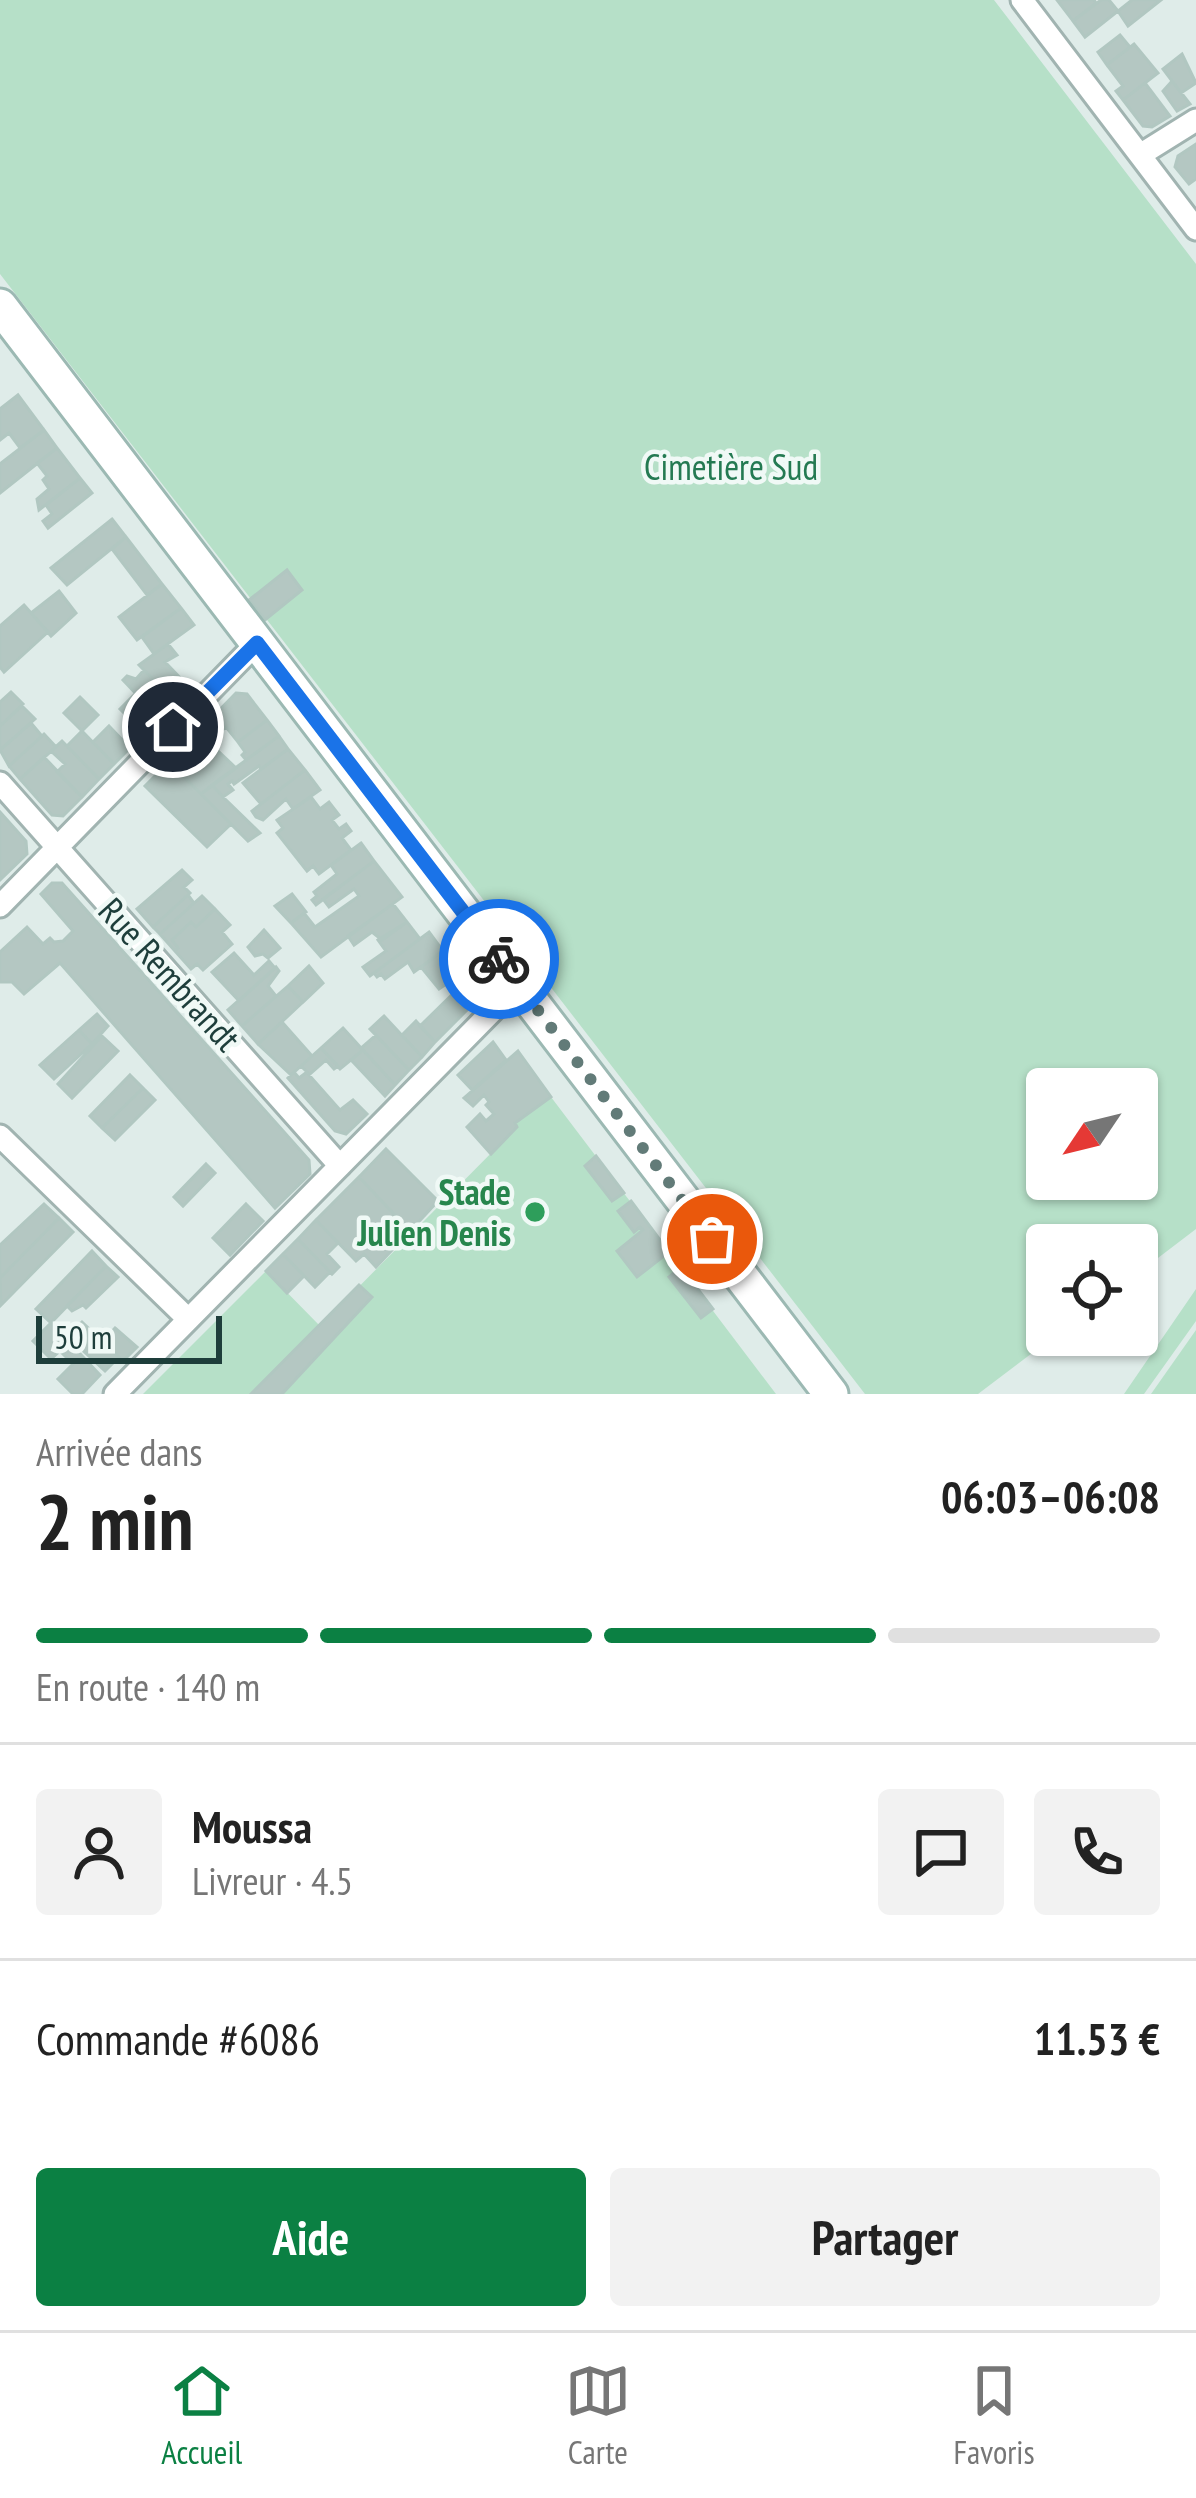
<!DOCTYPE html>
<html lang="fr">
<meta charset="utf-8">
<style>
body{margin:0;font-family:"PT Sans Narrow",sans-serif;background:#f2f2f2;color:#222;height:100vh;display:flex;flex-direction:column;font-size:45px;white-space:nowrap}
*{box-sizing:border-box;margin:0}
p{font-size:39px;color:#767676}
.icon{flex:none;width:66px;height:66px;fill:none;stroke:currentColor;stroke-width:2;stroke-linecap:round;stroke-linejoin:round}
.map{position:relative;height:1394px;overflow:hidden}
.side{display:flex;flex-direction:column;background:#fff;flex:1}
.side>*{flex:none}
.needle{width:78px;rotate:235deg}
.fabs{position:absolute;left:1026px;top:1068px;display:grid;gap:24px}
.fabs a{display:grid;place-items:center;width:132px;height:132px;border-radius:12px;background:#fff;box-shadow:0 3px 9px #0004;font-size:60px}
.scale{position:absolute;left:36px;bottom:30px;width:186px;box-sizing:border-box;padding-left:12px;border:6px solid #1e3e3b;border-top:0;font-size:33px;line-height:42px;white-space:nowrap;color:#1e3e3b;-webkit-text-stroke:9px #f0f9f6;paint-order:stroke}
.pin{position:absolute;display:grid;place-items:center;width:102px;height:102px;color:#fff;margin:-51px;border:6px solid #fff;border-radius:50%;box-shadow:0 3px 12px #0007}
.courier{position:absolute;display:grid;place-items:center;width:120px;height:120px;margin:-60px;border:9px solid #1a73e8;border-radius:50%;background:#fff;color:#222;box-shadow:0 3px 15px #0007}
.summary em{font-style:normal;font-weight:600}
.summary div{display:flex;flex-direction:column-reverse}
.summary{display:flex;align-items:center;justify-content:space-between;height:204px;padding:0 36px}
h1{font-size:78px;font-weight:600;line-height:90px}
.bar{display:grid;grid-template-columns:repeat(4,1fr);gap:18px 12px;align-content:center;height:144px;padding:0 36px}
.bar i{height:15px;border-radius:9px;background:#e0e0e0}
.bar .active{background:#0b8043}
.bar p{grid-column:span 4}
.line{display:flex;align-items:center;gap:30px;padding:0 36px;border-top:3px solid #e0e0e0}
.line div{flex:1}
.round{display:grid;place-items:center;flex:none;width:126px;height:126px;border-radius:12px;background:#f2f2f2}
.button{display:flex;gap:24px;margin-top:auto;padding:24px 36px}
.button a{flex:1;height:138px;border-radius:12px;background:#0b8043;color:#fff;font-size:48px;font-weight:600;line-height:138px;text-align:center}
.button a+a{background:#f2f2f2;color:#222}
.dock{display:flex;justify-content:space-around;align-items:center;height:168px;border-top:3px solid #e0e0e0;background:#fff;font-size:33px;color:#767676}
.dock a{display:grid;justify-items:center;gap:6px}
.dock .active{color:#0b8043}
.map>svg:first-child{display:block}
.green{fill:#b6e0c8;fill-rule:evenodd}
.building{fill:#b4c7c2;stroke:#b1c7c1;stroke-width:3}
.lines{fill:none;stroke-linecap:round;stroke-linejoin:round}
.street-casing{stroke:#a1b4b1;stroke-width:27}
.secondary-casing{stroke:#9cb9b3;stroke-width:39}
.street{stroke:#fff;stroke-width:21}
.secondary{stroke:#fff;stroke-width:33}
.done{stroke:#627b78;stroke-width:12;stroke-dasharray:0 21.6}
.route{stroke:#1a73e8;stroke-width:15}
.leisure-dot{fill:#2e9e5b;stroke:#f0f9f6;stroke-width:4.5}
.labels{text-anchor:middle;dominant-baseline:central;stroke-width:9;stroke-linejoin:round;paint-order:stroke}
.park-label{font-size:36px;fill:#247a52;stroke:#f0f9f6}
.street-label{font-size:36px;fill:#1e3e3b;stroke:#f0f9f6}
.leisure-label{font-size:36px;font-weight:bold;fill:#27864d;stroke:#f0f9f6;text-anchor:end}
</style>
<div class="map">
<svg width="1196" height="1394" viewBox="0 0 1196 1394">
<rect width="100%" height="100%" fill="#dfece9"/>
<!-- green -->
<path class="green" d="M0 0H994L1196 264V1229L1137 1274V1245H1047V1335H1056L978 1394H865L0 274ZM1047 1089H1137V1179H1047Z
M551 1097 776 1394H143L266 1271 320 1326 517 1127 515 1123Z
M1196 1289V1321L1144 1394H1124Z
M1196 1330V1394H1151Z"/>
<!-- building -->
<path class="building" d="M1057 0H1094L1096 3 1073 21Z
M1109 0 1118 11 1085 37 1073 21 1101 0Z
M1132 0H1161L1128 26 1118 11Z
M1120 35 1130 47 1107 65 1098 52Z
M1134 44 1158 73 1123 100 1116 91 1123 86 1107 65Z
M1182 54 1196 83 1181 93 1163 69Z
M1172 81 1190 104 1177 111 1163 91Z
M1145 83 1170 116 1152 127 1143 126 1123 100Z
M1196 144V179L1189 184 1175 167 1178 156Z
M18 395 44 430 20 448 9 433 0 440V409Z
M44 430 57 448 0 493V464Z
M57 448 80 478 39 510 37 499 49 489 43 480 47 476 37 463Z
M80 478 92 493 48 528 43 521 52 514 46 505Z
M112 519 126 537 67 585 51 568Z
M126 537 162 584 147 595 112 549Z
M287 570 302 590 265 620 249 600Z
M162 584 181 608 137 640 119 617Z
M59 591 76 613 51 636 31 613Z
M24 605 48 632 4 672 0 667V626Z
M181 608 194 625 154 654 142 637Z
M168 644 177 655 165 662 189 687 175 702 139 665Z
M144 670 175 702 159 718 123 680 127 676 136 679Z
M11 692 23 704 0 726V702Z
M136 693 159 718 144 733 120 709Z
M236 693 247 694 267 720 238 742 226 727 208 741 198 732Z
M80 697 98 715 82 731 64 713Z
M22 706 35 719 0 750V726Z
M267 720 279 736 246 760 242 755 245 752 238 742Z
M31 723 42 736 9 766 0 750Z
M109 726 130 748 114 764 93 742Z
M82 731 114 764 99 779 67 746Z
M198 732 236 768 201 794 169 762Z
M44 734 56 747 20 779 9 766Z
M279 736 288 749 261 769 259 766 234 784 232 781 228 784 233 790 223 797 212 785Z
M62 741 99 779 82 797 57 772 65 764 51 751Z
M288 749 305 770 261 804 243 783Z
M44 757 82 797 63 816 52 815 20 779Z
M169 762 231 824 207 847 145 786Z
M305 770 320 790 293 809 286 799 263 820 256 817 252 811Z
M212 785 223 797 260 833 248 841 201 794Z
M311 797 320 809 329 802 339 815 332 820 339 829 346 824 351 831 342 838 351 850 319 874 313 866 307 871 277 833 283 828 277 820Z
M0 812 26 841 27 854 0 880Z
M361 843 374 861 316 905 312 900 317 896 314 892 337 874 331 865Z
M374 861 402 897 321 957 291 923 304 913 315 927 359 896 354 889 329 907 323 899Z
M182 870 192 880 184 887 190 893 153 927 137 909Z
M52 883H62L309 1160 310 1174 275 1208 60 963 24 994 12 982H0V952L27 927 43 944 50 938 54 942 63 941 73 931 41 894Z
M292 894 306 912 291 923 275 906Z
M188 895 194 903 160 934 153 927Z
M202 896 215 909 196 927 191 922 172 940 178 948 175 951 160 934Z
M393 904 407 922 382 940 372 932 354 945 348 936Z
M215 909 230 925 222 932 232 944 203 970 197 964 191 969 175 951 178 948 172 940 191 922 196 927Z
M407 922 420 939 370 976 363 967 386 951 378 940Z
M264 930 280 948 268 958 263 954 255 956 248 947Z
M429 932 443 951 414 972 408 962 385 979 381 974 377 977 374 973Z
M443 951 461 974 439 989 421 967Z
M234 953 254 975 269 961 275 968 239 1001 212 972Z
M309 966 323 983 303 1002 288 986Z
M276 967 279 971 268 986 276 996 242 1026 228 1010Z
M466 981 476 994 474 1003 435 1042 420 1026Z
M288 986 303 1002 258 1044 242 1026Z
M97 1014 108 1026 92 1044 79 1030Z
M384 1016 422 1057 409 1070 370 1029Z
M416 1021 435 1042 422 1057 402 1035Z
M282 1022 312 1056 291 1075 258 1044Z
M343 1028 363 1050 340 1069 321 1048Z
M79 1030 92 1044 54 1079 40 1065Z
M376 1035 409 1070 395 1085 361 1048Z
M102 1036 118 1051 72 1098 58 1084Z
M493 1042 506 1060 472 1090 458 1075Z
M321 1048 338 1066 334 1069 326 1060 309 1075 340 1110 353 1100 367 1114 346 1134 335 1131 288 1078 294 1072 299 1078 307 1072 301 1066Z
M363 1050 395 1085 385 1096 351 1060Z
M518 1051 551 1097 515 1123 517 1127 491 1154 467 1127 480 1114 486 1121 494 1114 486 1105 489 1102 484 1095 473 1106 464 1098Z
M130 1075 143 1088 102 1128 90 1116Z
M143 1088 155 1100 115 1140 102 1128Z
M386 1149 438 1201 410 1231 359 1177Z
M596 1156 624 1193 612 1201 585 1166Z
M206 1164 215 1173 183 1206 174 1197Z
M359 1177 410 1231 376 1267 364 1254 356 1261 316 1220Z
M631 1201 669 1252 637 1277 617 1251 643 1230 640 1227 634 1232 618 1211Z
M44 1204 59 1218 0 1278V1245Z
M246 1204 263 1221 230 1255 213 1238Z
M59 1218 73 1232 1 1305 0 1278Z
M316 1220 338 1243 327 1254 339 1267 332 1274 298 1239Z
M298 1239 330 1272 315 1287 283 1254Z
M92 1251 106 1266 51 1323 36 1309Z
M283 1254 304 1276 287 1293 266 1271Z
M106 1266 118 1277 86 1308 83 1305 72 1311 67 1306Z
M681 1267 713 1309 701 1318 669 1277Z
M359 1285 372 1297 282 1394H251Z
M82 1322 119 1357 105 1371 77 1345 87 1335 78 1326Z
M51 1323 100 1375 82 1394H73L58 1379 73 1364 60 1351 51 1359 33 1341Z
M115 1328 137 1347 123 1361 102 1342Z"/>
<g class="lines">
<defs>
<path id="street" d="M1022 0 1196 229
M1140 155 1196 120
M0 783 340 1166
M0 906 257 643
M0 1136 188 1319
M115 1394 519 984"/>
<path id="secondary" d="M0 306 831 1394"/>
</defs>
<!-- street casing -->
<use href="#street" class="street-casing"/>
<!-- secondary casing -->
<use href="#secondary" class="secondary-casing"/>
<!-- street -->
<use href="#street" class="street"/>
<!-- secondary -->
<use href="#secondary" class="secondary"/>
</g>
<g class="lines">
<!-- done -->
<path class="done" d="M499 959 712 1239"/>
<!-- route -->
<path class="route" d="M173 727 257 643 499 959"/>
</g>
<!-- markers -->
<circle class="leisure-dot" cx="535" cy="1212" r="12"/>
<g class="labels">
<!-- park labels -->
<g class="park-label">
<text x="731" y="466">Cimetière Sud</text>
</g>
<!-- street labels -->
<g class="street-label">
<text transform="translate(170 974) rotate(48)">Rue Rembrandt</text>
</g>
<!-- leisure labels -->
<g class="leisure-label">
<text x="511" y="1191">Stade<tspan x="511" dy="41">Julien Denis</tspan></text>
</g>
</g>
</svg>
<div class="fabs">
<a><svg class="needle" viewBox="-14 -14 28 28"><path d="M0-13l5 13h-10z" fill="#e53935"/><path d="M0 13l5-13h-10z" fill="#767676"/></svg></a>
<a><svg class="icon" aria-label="locate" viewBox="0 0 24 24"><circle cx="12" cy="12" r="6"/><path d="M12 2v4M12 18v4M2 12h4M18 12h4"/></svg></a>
</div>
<div class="scale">50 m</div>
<div class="pin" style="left:712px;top:1239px;background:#ea580c"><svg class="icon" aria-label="bag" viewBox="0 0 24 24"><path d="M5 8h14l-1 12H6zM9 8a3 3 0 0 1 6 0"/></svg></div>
<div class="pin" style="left:173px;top:727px;background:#1f2937"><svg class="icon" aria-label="home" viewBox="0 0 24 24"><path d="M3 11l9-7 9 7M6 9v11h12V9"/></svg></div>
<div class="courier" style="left:499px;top:959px"><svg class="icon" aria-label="bike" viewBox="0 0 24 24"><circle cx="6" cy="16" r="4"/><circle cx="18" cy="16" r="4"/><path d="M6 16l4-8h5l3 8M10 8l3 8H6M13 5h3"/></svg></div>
</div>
<section class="side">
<div class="summary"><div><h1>2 min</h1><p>Arrivée dans</p></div><em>06:03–06:08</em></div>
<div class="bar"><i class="active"></i><i class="active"></i><i class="active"></i><i></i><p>En route · 140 m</p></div>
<div class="line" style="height:216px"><a class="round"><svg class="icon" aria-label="person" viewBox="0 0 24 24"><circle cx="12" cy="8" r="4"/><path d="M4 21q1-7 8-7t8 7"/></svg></a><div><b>Moussa</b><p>Livreur · 4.5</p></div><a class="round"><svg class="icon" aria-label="chat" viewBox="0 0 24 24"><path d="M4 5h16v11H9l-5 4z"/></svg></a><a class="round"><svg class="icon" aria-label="phone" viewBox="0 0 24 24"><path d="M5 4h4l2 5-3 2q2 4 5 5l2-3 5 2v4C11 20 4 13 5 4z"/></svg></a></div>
<div class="line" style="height:156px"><div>Commande #6086</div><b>11.53 €</b></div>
<div class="button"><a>Aide</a><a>Partager</a></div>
</section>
<nav class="dock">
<a class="active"><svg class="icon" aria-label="home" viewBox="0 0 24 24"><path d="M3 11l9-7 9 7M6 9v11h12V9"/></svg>Accueil</a>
<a><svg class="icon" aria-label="map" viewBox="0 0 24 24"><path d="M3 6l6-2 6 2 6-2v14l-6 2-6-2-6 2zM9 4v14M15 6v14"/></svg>Carte</a>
<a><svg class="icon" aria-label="saved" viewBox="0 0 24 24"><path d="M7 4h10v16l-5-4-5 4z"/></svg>Favoris</a>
</nav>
